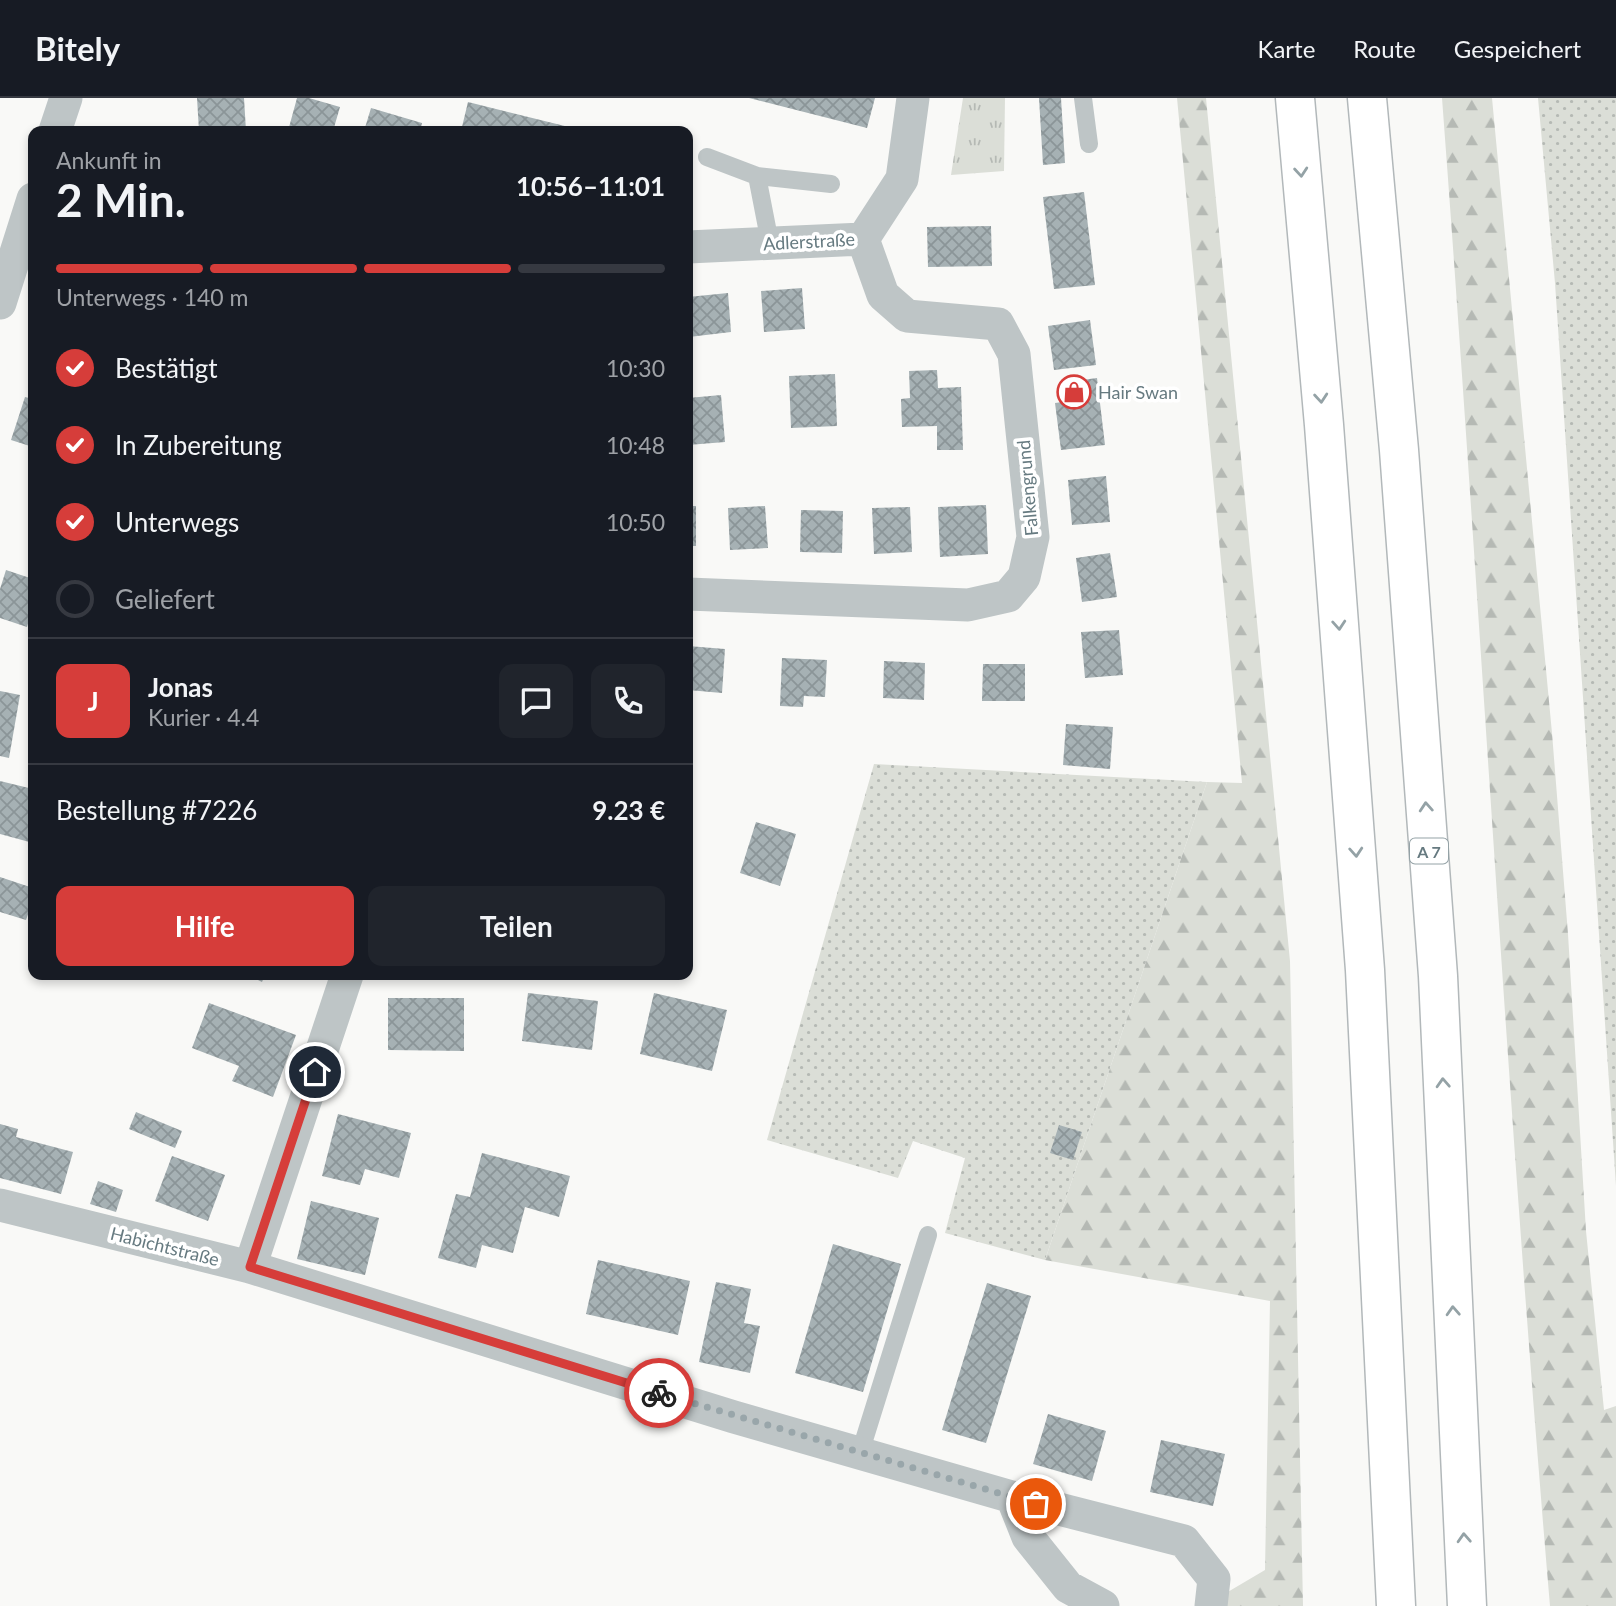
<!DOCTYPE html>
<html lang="de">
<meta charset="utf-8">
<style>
body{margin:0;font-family:Lato,sans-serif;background:#20242c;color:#f1f3f6;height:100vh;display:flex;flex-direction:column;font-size:26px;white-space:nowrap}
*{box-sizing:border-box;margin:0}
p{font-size:23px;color:#9ea1a6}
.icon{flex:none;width:38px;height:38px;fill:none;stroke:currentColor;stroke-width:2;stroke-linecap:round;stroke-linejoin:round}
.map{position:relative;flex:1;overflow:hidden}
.drawer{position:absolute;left:28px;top:28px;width:665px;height:854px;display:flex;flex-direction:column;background:#171b24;border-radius:14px;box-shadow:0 4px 10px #0003}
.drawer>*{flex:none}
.pin{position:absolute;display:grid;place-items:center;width:60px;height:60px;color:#fff;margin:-30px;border:4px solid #fff;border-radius:50%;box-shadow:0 2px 7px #0007}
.courier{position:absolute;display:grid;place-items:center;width:70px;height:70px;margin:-35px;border:5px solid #d63d3a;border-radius:50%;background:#fff;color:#222;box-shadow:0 2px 9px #0007}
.overview em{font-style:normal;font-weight:700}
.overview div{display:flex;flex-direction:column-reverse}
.overview{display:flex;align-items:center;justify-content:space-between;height:119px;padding:0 28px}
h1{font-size:46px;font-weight:700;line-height:52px}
.bar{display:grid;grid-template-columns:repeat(4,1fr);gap:10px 7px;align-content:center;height:84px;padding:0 28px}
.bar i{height:9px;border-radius:5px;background:#363941}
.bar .active{background:#d63d3a}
.bar p{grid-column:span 4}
.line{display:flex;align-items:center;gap:18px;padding:0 28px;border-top:2px solid #363941}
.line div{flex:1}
.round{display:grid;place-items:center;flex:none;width:74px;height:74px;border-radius:14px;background:#20242c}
ol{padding:0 28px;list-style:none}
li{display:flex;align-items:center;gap:21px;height:77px}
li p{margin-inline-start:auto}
li .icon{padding:7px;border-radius:50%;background:#d63d3a;color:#fff;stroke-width:4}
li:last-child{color:#9ea1a6}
li i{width:38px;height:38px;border:4px solid #363941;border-radius:50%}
.action{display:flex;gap:14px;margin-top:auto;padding:14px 28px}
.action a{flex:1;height:80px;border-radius:14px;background:#d63d3a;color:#fff;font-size:28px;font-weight:700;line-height:80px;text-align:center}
.action a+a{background:#20242c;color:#f1f3f6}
header{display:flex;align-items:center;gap:42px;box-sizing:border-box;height:98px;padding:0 35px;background:#171b24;border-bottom:2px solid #363941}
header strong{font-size:33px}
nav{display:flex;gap:38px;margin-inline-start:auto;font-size:24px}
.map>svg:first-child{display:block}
.grass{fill:url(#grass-dots)}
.forest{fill:url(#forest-firs)}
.park{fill:url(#park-tufts)}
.building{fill:url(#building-cross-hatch)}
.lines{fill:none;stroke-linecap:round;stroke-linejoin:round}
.highway-casing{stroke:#b2b8ba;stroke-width:41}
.lane{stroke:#bec5c6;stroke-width:18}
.street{stroke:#bec5c6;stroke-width:33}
.highway{stroke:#fff;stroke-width:38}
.oneway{stroke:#94a2a6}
.done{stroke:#99a6aa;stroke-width:7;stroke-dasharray:0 12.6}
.route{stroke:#d63d3a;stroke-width:9}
.labels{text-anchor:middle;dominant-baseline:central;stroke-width:7;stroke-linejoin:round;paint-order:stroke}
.shield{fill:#fff;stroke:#94a2a6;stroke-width:2}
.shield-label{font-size:16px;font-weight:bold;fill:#667a80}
.street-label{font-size:18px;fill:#667a80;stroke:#fff}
.poi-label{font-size:18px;fill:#667a80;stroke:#fff;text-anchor:start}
</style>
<header>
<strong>Bitely</strong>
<nav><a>Karte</a><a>Route</a><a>Gespeichert</a></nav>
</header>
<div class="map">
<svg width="1616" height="1508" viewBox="0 0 1616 1508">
<defs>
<pattern id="grass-dots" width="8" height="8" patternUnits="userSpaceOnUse" patternTransform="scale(1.75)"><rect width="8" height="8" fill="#dbded7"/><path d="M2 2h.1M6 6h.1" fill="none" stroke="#b5b9b4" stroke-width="1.8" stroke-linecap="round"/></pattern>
<pattern id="forest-firs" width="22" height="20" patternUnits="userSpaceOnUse" patternTransform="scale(1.75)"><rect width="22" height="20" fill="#dbded7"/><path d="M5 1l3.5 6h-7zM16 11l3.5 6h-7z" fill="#b5b9b4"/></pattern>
<pattern id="park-tufts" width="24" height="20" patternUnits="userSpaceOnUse" patternTransform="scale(1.75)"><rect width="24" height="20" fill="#dbded7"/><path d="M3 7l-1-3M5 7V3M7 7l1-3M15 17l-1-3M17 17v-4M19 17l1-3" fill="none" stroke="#b5b9b4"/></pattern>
<pattern id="building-cross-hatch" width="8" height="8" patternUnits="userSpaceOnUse" patternTransform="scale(1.75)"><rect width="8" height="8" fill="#a6b1b4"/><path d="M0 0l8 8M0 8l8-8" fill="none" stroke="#8b9598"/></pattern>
</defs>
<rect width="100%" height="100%" fill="#f9f9f7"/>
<!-- grass -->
<path class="grass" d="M1538 0H1616V1088L1555 185Z
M874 666 1207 684 1045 1162 945 1135 965 1060 913 1043 898 1080 767 1042Z"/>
<!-- forest -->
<path class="forest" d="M1177 0H1206L1290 863 1303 1508H1204L1265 1472 1270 1203 1045 1162 1207 684 1242 685Z
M1442 0H1492L1552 635 1568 836 1586 1133 1604 1312 1616 1308V1508H1550C1507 1006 1480 503 1442 0Z"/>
<!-- park -->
<path class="park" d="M963 0H1005L1004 73 951 77Z"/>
<!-- building -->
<path class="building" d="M197 0H244L246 33H199Z
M297 0H309L340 9 333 33H288Z
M749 0H875L867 30Z
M1039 0H1061L1065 65 1043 67Z
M468 4 581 32V33H461Z
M371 10 422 25 420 33H364Z
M1084 94 1095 187 1054 191 1043 99Z
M991 128 992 168 928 169 927 129Z
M802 190 805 231 764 234 761 193Z
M728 195 731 234 689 239 688 199Z
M1090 222 1096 267 1054 272 1048 228Z
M937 272 938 290 961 289 963 352H937V328L902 329 901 301 910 300 909 273Z
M835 276 837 328 791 330 789 278Z
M1097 280 1105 347 1061 352 1055 305 1070 303 1067 284Z
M721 297 725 344 688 347V300Z
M25 299 33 301V349L11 342Z
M1106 378 1110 424 1072 427 1068 382Z
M986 407 988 456 940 459 938 409Z
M688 408H696V448H688Z
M765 408 768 450 730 452 728 410Z
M910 409 912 454 874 456 872 410Z
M801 412 843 413 842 455 800 454Z
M1110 455 1117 499 1082 504 1076 460Z
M6 472 33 481V523L29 522 27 529 0 520V491Z
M1119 532 1123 577 1085 580 1081 534Z
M688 548 725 551 722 595 688 592Z
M782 560 827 562 825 599 804 598 803 609 780 608Z
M884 563 925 565 924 602 883 600Z
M983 566H1025V603H982Z
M0 593 20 597 9 660 0 658Z
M1066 626 1113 629 1110 671 1063 667Z
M0 683 33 691V745L0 736Z
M756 724 796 736 780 788 740 775Z
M0 779 33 790V802L26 822 0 814Z
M248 877H265L262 884Z
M528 895 598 903 592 952 522 943Z
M654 895 727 912 712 973 640 956Z
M388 900H464V953L388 952Z
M209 905 296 937 273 999 232 983 239 968 192 950Z
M136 1014 182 1033 175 1050 129 1031Z
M338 1016 411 1035 399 1080 365 1071 360 1087 322 1078Z
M0 1026 18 1031 16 1039 73 1054 61 1096 0 1080Z
M1059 1027 1082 1034 1073 1062 1050 1055Z
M482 1055 570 1078 559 1119 525 1109 513 1155 482 1147 476 1170 438 1160 456 1096 470 1099Z
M172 1058 225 1077 208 1123 155 1103Z
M98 1083 123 1092 116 1114 90 1106Z
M311 1103 379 1120 365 1177 297 1161Z
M833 1146 901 1166 863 1294 795 1275Z
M598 1162 690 1183 678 1237 586 1216Z
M716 1184 751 1191 744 1225 760 1228 750 1275 699 1264Z
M987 1185 1031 1198 986 1345 942 1332Z
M1048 1316 1106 1333 1092 1383 1033 1366Z
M1161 1342 1225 1356 1213 1408 1150 1394Z"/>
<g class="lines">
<defs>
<path id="highway" d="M1295 0 1324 327 1365 872 1396 1508
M1367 0 1399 352 1438 878 1467 1508"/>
</defs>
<!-- highway casing -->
<use href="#highway" class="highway-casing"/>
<!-- lane -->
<path class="lane" d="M1083 0 1089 46
M707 59 757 78 770 145
M757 78 831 86
M860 1355 928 1137"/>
<!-- street -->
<path class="street" d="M55 33 66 0
M688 149 863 141 902 81 913 0
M0 205 33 101
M688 496 968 507 1008 498 1024 479 1033 439 1014 256 998 226 907 218 883 197 863 141
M0 1107 250 1169 734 1319 1012 1399 1184 1443 1214 1481 1211 1508
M250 1169 347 877
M1012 1399 1028 1439 1068 1489 1103 1508"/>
<!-- highway -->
<use href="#highway" class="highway"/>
</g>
<!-- one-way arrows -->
<defs><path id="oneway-chevron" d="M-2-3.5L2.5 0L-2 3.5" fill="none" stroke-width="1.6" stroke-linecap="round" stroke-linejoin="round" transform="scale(1.75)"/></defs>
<g class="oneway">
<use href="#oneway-chevron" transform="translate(1301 74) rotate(85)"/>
<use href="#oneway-chevron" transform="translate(1321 300) rotate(85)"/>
<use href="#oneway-chevron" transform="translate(1339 527) rotate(86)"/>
<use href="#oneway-chevron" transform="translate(1426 709) rotate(-94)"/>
<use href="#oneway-chevron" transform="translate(1356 754) rotate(86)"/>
<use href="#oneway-chevron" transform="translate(1443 985) rotate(-93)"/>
<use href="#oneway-chevron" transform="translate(1453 1213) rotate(-93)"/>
<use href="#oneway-chevron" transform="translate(1464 1440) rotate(-93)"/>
</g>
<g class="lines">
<!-- done -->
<path class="done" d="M659 1295 1036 1406"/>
<!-- route -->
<path class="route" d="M315 974 250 1169 659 1295"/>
</g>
<!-- icons -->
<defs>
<symbol id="shop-ring" viewBox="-11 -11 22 22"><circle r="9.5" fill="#fff" stroke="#d63d3a" stroke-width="1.5"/><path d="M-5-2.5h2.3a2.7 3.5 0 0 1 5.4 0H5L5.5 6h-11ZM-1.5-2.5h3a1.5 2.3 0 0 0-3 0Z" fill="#d63d3a"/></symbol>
</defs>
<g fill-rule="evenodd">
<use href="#shop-ring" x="1055" y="275" width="38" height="38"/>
</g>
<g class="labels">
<!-- shield labels -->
<rect class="shield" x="1410" y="740.5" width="38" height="25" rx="5"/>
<g class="shield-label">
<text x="1429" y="753">A 7</text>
</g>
<!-- street labels -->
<g class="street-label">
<text transform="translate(809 143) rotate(-3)">Adlerstraße</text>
<text transform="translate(1027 390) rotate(-95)">Falkengrund</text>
<text transform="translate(165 1148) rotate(14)">Habichtstraße</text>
</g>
<!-- poi labels -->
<g class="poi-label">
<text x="1098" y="294">Hair Swan</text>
</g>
</g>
</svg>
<div class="pin" style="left:1036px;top:1406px;background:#ea580c"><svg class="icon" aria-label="bag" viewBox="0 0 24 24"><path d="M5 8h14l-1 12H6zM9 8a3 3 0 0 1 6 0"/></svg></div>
<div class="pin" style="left:315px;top:974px;background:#1f2937"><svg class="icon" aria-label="home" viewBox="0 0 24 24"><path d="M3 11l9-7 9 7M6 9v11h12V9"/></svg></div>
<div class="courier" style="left:659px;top:1295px"><svg class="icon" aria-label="bike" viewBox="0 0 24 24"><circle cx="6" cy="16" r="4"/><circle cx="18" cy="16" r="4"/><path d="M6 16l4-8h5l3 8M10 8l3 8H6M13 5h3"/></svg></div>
<section class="drawer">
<div class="overview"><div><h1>2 Min.</h1><p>Ankunft in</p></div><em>10:56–11:01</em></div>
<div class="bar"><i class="active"></i><i class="active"></i><i class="active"></i><i></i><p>Unterwegs · 140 m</p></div>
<ol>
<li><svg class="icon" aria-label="check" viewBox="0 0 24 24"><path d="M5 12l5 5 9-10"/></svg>Bestätigt<p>10:30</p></li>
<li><svg class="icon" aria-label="check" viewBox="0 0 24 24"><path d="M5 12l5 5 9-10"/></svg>In Zubereitung<p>10:48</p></li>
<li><svg class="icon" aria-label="check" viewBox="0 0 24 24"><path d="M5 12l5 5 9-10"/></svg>Unterwegs<p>10:50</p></li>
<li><i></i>Geliefert</li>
</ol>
<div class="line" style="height:126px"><b class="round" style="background:#d63d3a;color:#fff">J</b><div><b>Jonas</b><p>Kurier · 4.4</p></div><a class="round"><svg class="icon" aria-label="chat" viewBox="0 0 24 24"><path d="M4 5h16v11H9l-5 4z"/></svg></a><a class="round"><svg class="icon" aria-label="phone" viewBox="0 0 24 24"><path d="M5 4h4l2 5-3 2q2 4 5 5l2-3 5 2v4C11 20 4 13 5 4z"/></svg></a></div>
<div class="line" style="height:91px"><div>Bestellung #7226</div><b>9.23 €</b></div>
<div class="action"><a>Hilfe</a><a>Teilen</a></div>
</section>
</div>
